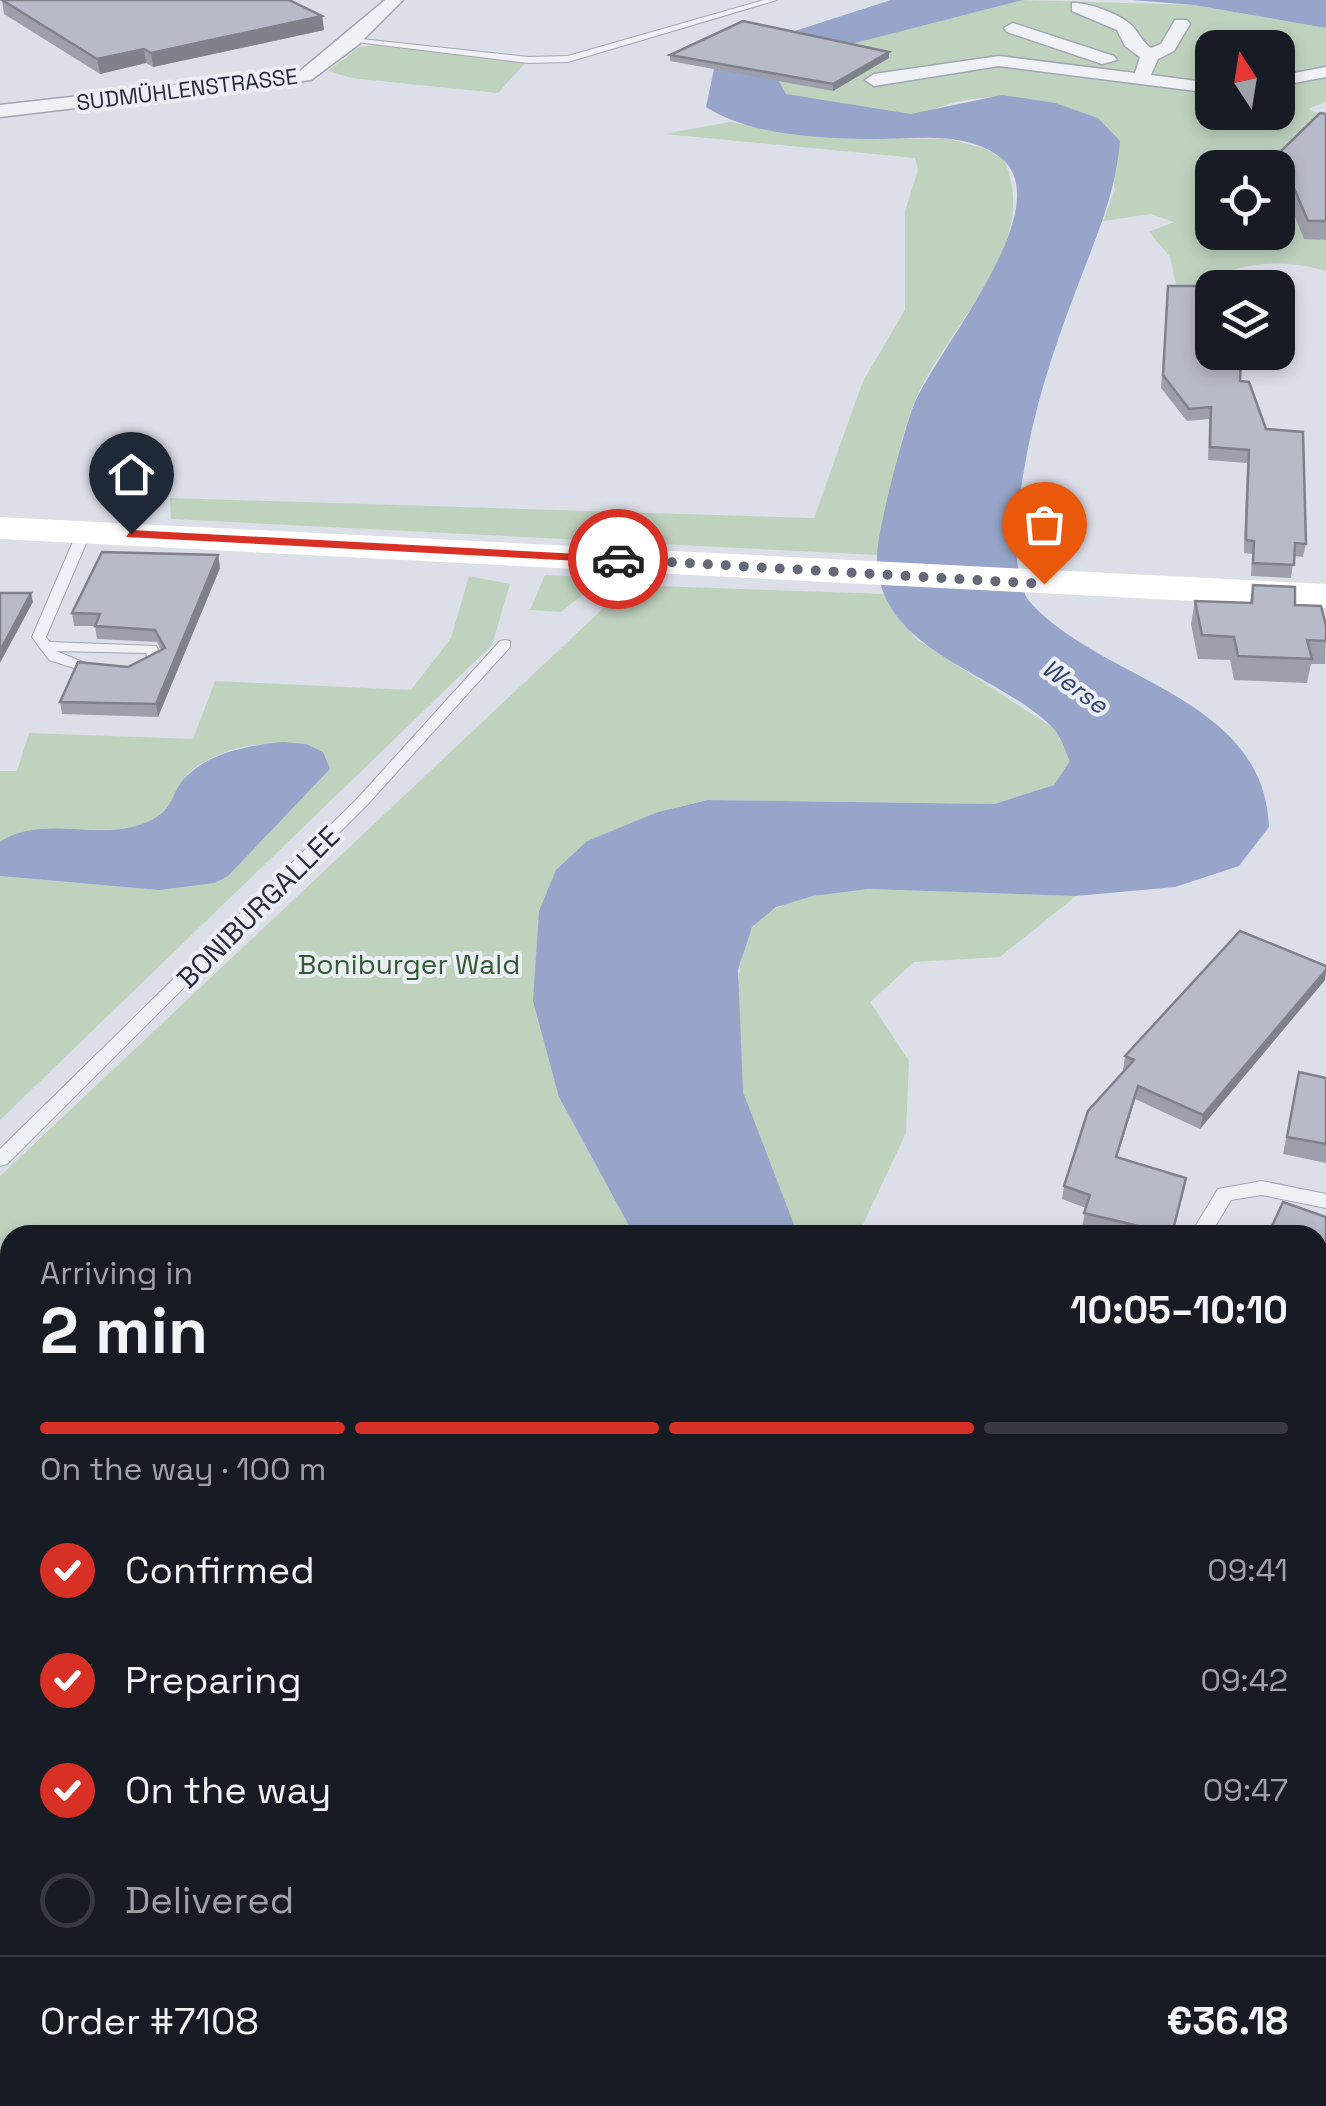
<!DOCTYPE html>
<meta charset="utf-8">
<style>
body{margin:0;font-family:"Space Grotesk",sans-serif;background:#242831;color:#f1f3f6;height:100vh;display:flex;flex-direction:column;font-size:38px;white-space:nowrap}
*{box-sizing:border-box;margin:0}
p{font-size:32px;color:#9ea1a6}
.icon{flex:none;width:55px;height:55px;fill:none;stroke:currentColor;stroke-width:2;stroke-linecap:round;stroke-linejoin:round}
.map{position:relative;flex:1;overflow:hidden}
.drawer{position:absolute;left:0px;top:1225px;width:1328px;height:882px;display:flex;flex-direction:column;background:#171b24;border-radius:30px 30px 0 0;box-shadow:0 5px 15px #0003}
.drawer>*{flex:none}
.needle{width:65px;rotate:348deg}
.fabs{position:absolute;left:1195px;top:30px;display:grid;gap:20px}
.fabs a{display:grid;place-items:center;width:100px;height:100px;border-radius:20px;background:#171b24;box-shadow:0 5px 15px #0003;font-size:50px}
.pin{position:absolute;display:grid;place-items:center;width:85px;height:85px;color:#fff;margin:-102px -42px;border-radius:50% 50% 50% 0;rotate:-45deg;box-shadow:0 0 10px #0007}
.pin .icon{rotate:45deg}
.courier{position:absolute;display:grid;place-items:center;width:100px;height:100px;margin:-50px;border:8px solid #d93025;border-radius:50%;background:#fff;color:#222;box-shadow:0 2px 12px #0007}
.head em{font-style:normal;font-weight:600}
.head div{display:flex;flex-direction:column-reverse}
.head{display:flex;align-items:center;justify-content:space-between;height:170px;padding:0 40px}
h1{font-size:65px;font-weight:600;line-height:75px}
.bar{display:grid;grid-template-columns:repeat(4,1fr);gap:15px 10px;align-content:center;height:120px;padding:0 40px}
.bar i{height:12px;border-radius:8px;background:#363941}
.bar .on{background:#d93025}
.bar p{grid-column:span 4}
.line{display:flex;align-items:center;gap:25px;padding:0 40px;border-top:2px solid #363941}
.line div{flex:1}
ol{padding:0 40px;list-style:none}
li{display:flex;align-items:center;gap:30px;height:110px}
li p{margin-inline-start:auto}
li .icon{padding:10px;border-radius:50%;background:#d93025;color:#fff;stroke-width:4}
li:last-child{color:#9ea1a6}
li i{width:55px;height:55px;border:5px solid #363941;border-radius:50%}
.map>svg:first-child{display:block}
.green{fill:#bfd2be;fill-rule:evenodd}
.water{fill:#96a5c9}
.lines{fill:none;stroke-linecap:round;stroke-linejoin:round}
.lane-casing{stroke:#a2a5b2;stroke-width:2}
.street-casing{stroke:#a2a5b2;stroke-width:3}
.lane{fill:#f0f1f6;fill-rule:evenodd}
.street{fill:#f0f1f6;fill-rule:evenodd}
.secondary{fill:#fff;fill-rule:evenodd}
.wall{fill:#9da0ab}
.shaded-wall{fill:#80828b}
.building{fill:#b7bac7;stroke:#80828b;stroke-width:2.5}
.route{fill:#d93025}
.done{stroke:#66697a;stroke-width:10;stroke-dasharray:0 18}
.labels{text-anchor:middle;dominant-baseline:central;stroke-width:8;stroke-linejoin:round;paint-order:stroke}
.far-street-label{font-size:22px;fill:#262a3f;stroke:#eceef5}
.far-water-label{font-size:25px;font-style:italic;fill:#2f4074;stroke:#eceef5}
.street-label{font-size:28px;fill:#262a3f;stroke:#eceef5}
.park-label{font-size:28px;fill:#335b33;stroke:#eceef5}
</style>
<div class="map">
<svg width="1326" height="2106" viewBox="0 0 1326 2106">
<rect width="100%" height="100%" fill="#dddfe8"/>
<!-- green -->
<path class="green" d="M1023 0 1194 5 1326 28V102L1308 109 1326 117V271C1290 259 1229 260 1201 288L1176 285 1170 257 1149 232 1174 222 1151 214 1103 221 1115 190 1098 118C1053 102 1010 91 961 101 943 104 927 114 909 114 874 114 819 104 786 94L774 74 789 60ZM1212 48H1278V112H1212ZM1212 168H1278V232H1212Z
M377 45 526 62 498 93 351 78 328 71 359 47Z
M729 122 848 138 950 139 986 149 1004 160C1044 248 943 327 913 406 895 452 889 507 877 555L171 519 170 498 814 518 863 381 905 310V211L918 170 915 158 664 134Z
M545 575 605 577 561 612 530 610Z
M469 576 510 584 492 645 0 1120V876L159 890 215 883 228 876 330 769C310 761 286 748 265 745 244 742 194 761 183 780 170 804 165 817 136 826 91 838 42 821 0 842V771H17L29 733 193 739 215 681 411 690 451 638Z
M628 585 885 594 915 638 1055 729 1071 761 1054 785 994 804 708 800 658 812 587 841 556 870 559 1097 634 1235H10V2098H935L938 2106H0V1176Z
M868 889 1076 896 1000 957 914 962 870 1002 909 1061 906 1133 858 1235H798C782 1193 751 1134 743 1092 736 1057 731 953 754 926 780 894 830 894 868 889Z
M1318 1714 1326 1741V2106H1121L1119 2098H1318Z"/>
<!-- water -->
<path class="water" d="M891 0H1023L789 60 775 74 786 94 911 114 1002 95 1055 103 1098 118 1120 141C1115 198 1095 239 1075 293 1052 353 1033 412 1023 476 1018 505 1013 537 1018 567 1020 577 1023 595 1030 602 1101 682 1264 695 1269 827L1239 866 1175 887 1076 896 868 889 813 896 776 907 752 927 738 970 743 1092 798 1235H634L559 1097 533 1001 539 911 556 870 587 841 658 812 708 800 994 804 1054 785 1070 761C1065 751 1061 736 1053 728 999 672 875 652 877 555 878 529 903 433 913 407 932 355 1062 207 1001 158 965 129 910 140 868 139 817 138 749 135 706 107L714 69 754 44Z
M1132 0H1326V28L1194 5Z
M283 742 306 744 323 752 330 769 228 876 215 883 159 890 0 876V842C39 815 92 839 136 826 179 813 167 793 189 774 212 752 252 745 283 742Z
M935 2098H1119L1121 2106H938Z"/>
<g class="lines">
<defs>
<path id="lane" d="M764 0H777L568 62 528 63 348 41 352 38 528 57 568 56Z
M84 528 91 532 46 637 50 642 156 646 163 660 151 670H141L139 667 148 659 146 653 56 651 102 670 95 674 90 673 49 660 32 637 77 532Z
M505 640 510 641V647L367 805 7 1164 0 1166V1149L357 799 500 641Z
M1262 1181 1326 1194V1208L1262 1195 1231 1200 1210 1235H1190L1218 1189Z"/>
<path id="street" d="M385 0H403L358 45 311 80 0 117V105L300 71Z
M1072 3C1087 2 1117 13 1129 23 1138 30 1141 41 1151 48L1161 44 1175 20H1187L1190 24 1174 51 1158 59 1151 75 1212 83V93L999 66 874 86 865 80 874 74 999 56 1135 73 1140 57 1125 46 1117 30 1072 11Z
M1013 23 1114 56 1117 60 1102 64 1007 32 1004 28Z
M1326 67V77L1278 86V76Z"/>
</defs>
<!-- lane casing -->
<use href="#lane" class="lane-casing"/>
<!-- street casing -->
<use href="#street" class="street-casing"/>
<!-- lane -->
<use href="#lane" class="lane"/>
<!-- street -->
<use href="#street" class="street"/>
<!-- secondary -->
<path class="secondary" d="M0 517 1326 584V608L0 539Z"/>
</g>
<!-- wall -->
<path class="wall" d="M2 0 322 16 324 30 153 67 146 63 100 74 4 14Z
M889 52V58L833 91 670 61V55Z
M1326 114V240L1304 239 1278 175 1276 168 1279 153Z
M1168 286 1240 381 1306 544 1303 557 1294 556 1291 578 1251 576 1252 554 1244 553V544L1247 463 1208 460 1209 419 1187 421 1161 388Z
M218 555 220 568 158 717 62 714 60 702 161 650 157 642 97 639 95 626H74L72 613Z
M1253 585 1295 605 1326 626 1325 664H1311L1307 683 1234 680 1230 660 1198 659 1191 624 1195 601 1250 603Z
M1326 966 1325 980 1200 1129 1135 1099 1117 1157 1183 1192 1172 1235H1115L1082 1227 1086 1208 1062 1199 1064 1186 1125 1070H1123L1125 1056Z
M1299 1072 1326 1078V1163L1283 1154Z
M1326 1217V1330L1318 1327V1235Z"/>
<!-- shaded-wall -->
<path class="shaded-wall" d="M322 16 324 30 153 67 151 53Z
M144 49 146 63 100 74 97 59Z
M889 52V58L833 91V84Z
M218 555 220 568 158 717 156 704Z
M31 593 33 602 0 663V651Z
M1326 970 1325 980 1200 1129 1203 1115Z
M1138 1086 1135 1099 1113 1170 1116 1157Z"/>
<!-- building -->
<path class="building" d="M2 0H289L322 16 151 53 144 49 97 59Z
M743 21 889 52 833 84 670 55Z
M1320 113 1326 114V221H1308L1279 153Z
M1168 286H1234L1235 288H1212V352H1241L1240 381 1249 382 1266 429 1303 432 1306 544 1295 543 1294 565 1253 563 1254 541 1246 540V531L1249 450 1210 447 1211 407 1189 409 1163 375Z
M102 552 218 555 156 704 60 702 78 662 128 667 165 648 155 630 95 626 100 614 72 613Z
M1253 585 1295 587V605L1321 606 1326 626V641L1307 640 1312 659 1238 656 1234 637 1202 635 1195 601 1252 603Z
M0 593H31L0 651Z
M1240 931 1326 966V970L1203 1115 1138 1086 1116 1157 1186 1178 1172 1234 1084 1213 1090 1195 1064 1186 1088 1111 1134 1060 1125 1056Z
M1299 1072 1326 1078V1144L1287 1137Z
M1283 1202 1326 1217V1301L1318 1298V1235H1268Z"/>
<!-- route -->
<path class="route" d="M131 530 618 556 624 559 618 563 126 537Z"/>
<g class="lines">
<!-- done -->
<path class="done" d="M618 559 1044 584"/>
</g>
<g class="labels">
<!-- far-street labels -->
<g class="far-street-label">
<text transform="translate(187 89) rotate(-7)">SUDMÜHLENSTRASSE</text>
</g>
<!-- far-water labels -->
<g class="far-water-label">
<text transform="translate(1075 686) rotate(36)">Werse</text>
</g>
<!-- street labels -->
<g class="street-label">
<text transform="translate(258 907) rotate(-45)">BONIBURGALLEE</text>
</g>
<!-- park labels -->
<g class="park-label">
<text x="409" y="964">Boniburger Wald</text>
</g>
</g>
</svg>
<div class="fabs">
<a><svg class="needle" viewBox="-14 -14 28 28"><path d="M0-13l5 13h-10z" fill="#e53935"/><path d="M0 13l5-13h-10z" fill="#9ea1a6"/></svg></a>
<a><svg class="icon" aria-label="locate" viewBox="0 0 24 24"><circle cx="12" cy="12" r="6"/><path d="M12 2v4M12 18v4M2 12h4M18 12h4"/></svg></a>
<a><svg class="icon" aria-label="layers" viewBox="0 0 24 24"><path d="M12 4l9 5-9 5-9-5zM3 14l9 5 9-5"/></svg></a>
</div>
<div class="pin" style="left:1044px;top:584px;background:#ea580c"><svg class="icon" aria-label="bag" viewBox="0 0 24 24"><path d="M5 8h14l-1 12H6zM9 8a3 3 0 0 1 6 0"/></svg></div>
<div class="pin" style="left:131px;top:534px;background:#1f2937"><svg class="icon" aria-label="home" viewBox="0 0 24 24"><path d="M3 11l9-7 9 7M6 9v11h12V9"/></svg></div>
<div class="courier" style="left:618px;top:559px"><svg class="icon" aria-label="car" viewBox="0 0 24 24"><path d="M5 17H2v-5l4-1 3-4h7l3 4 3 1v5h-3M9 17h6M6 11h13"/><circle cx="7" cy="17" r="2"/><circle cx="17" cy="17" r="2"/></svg></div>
<section class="drawer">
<div class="head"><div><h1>2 min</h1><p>Arriving in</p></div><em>10:05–10:10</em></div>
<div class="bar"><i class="on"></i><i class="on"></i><i class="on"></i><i></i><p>On the way · 100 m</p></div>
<ol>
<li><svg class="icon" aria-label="check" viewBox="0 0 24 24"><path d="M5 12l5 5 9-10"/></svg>Confirmed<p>09:41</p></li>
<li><svg class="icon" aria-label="check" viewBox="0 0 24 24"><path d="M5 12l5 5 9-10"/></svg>Preparing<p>09:42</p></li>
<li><svg class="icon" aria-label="check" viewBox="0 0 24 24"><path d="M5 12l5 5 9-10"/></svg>On the way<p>09:47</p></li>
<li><i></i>Delivered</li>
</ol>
<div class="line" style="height:130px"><div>Order #7108</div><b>€36.18</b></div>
</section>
</div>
